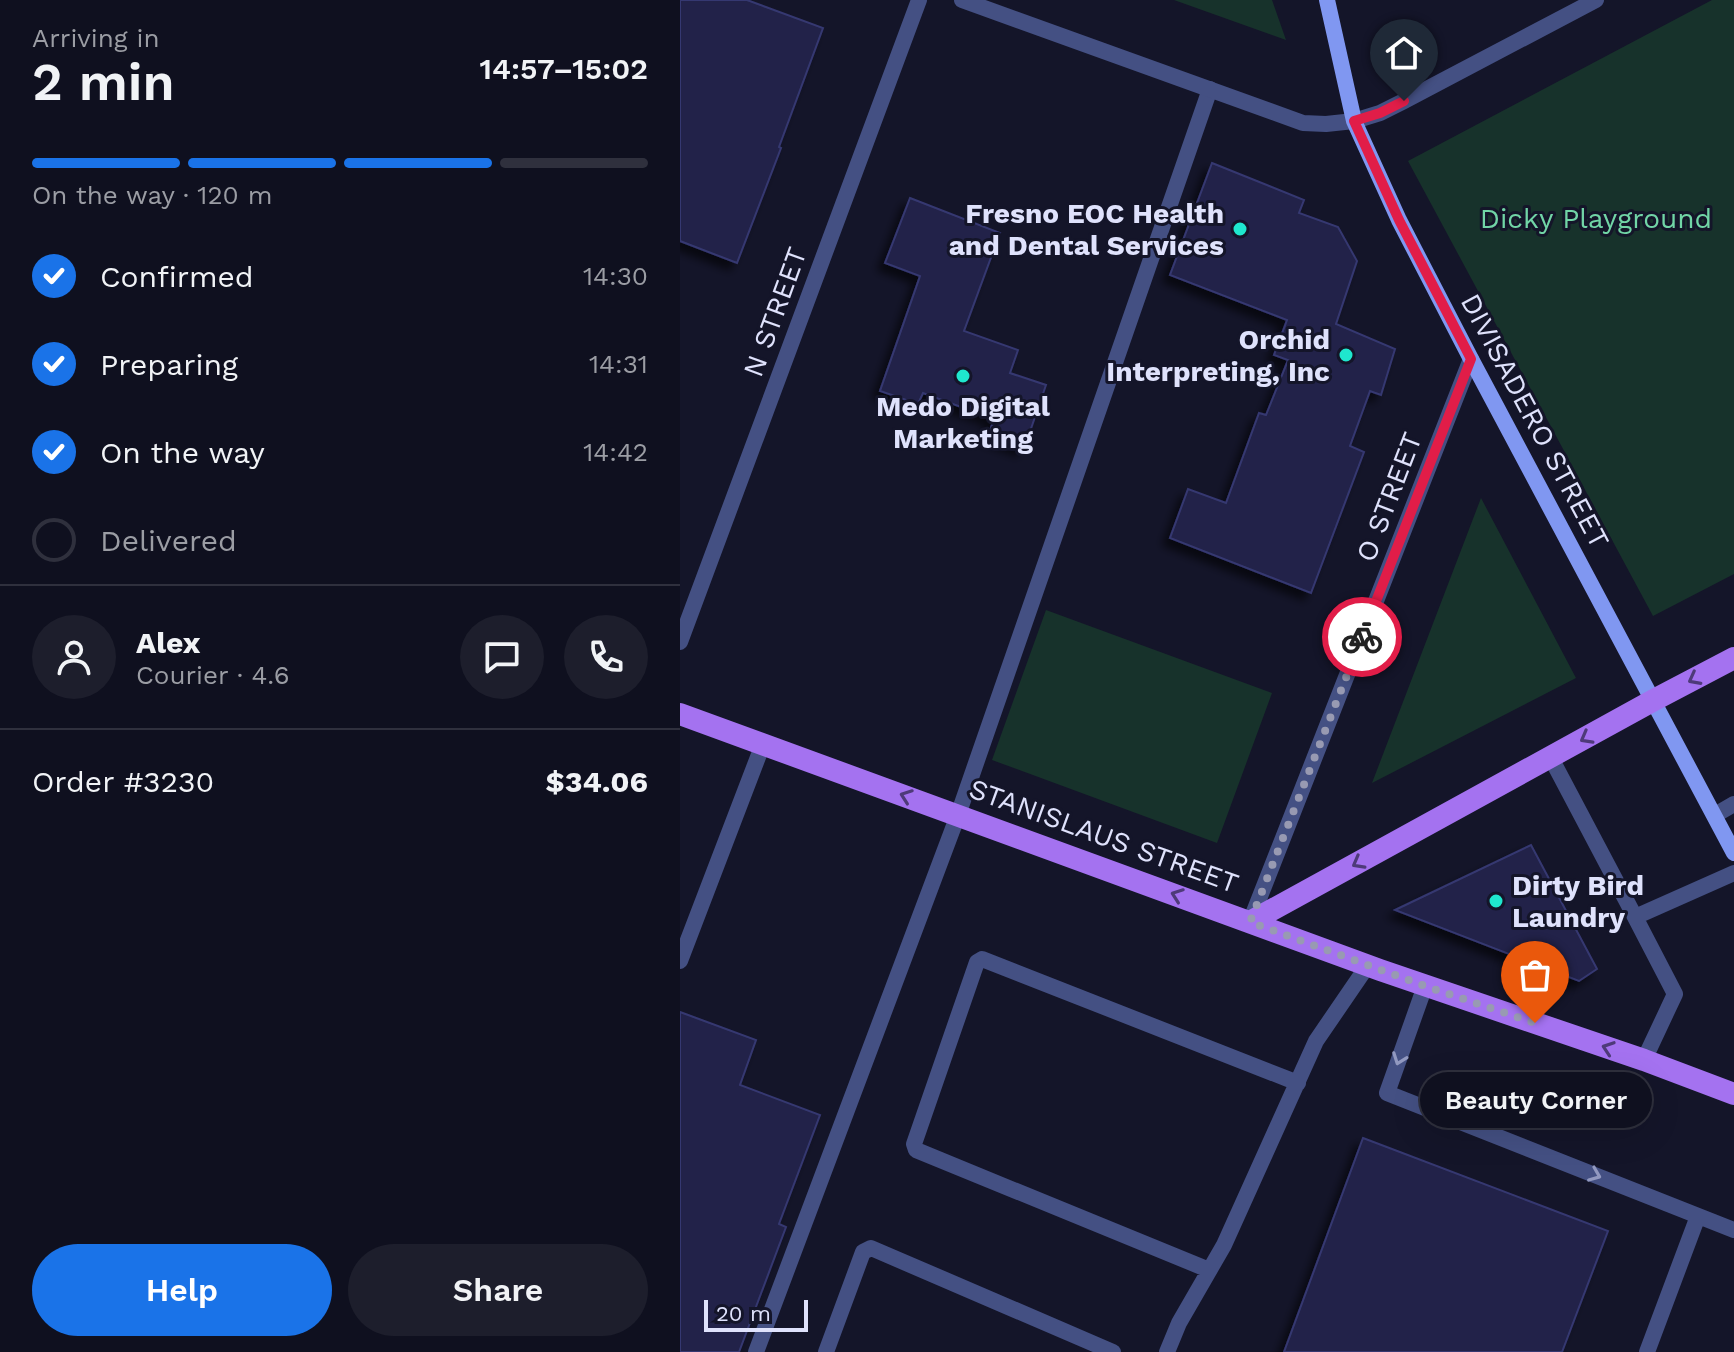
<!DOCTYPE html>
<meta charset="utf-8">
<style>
body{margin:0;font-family:"Work Sans",sans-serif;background:#1d1e2c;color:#f1f3f6;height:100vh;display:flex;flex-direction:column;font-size:30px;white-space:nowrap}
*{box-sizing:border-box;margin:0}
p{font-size:26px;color:#9b9da4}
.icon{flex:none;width:44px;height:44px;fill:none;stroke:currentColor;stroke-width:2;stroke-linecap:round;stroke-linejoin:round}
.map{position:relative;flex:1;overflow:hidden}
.drawer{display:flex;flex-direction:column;background:#0f101f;width:680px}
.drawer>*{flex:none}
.scale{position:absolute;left:24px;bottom:20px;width:104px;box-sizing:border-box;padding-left:8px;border:4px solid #dfe2fc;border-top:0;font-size:22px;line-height:28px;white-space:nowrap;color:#dfe2fc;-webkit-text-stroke:6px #141529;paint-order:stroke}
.pin{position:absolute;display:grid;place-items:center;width:68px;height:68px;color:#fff;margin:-82px -34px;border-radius:50% 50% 50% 0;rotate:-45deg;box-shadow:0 0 8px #0007}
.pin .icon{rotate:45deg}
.courier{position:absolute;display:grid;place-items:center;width:80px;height:80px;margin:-40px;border:6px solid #e11d48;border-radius:50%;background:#fff;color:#222;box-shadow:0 2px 10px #0007}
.bubble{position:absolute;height:56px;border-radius:28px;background:#0f101f;box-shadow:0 8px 32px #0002,0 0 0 2px #2f303d;font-size:26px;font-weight:600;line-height:56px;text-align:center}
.headline em{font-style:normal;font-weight:600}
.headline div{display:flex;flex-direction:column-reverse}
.headline{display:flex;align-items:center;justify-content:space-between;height:136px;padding:0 32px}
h1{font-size:52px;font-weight:600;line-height:60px}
.bar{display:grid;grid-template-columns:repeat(4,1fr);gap:12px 8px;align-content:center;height:96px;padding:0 32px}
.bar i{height:10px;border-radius:6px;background:#2f303d}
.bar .active{background:#1a73e8}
.bar p{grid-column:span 4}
.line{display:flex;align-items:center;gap:20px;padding:0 32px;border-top:2px solid #2f303d}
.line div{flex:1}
.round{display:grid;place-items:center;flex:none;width:84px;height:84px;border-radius:42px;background:#1d1e2c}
ol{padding:0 32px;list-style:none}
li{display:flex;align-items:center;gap:24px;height:88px}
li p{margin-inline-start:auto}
li .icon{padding:8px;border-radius:50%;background:#1a73e8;color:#fff;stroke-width:4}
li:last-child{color:#9b9da4}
li i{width:44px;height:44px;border:4px solid #2f303d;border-radius:50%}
.action{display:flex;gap:16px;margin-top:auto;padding:16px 32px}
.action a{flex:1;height:92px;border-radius:48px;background:#1a73e8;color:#fff;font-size:32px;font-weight:600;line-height:92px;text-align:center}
.action a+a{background:#1d1e2c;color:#f1f3f6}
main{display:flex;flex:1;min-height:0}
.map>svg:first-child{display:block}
.green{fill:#17322b}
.building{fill:#222348;stroke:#363871;stroke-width:2;filter:url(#shadow)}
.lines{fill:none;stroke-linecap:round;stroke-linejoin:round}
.service{stroke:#445083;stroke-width:16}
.minor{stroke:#445083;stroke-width:16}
.tertiary{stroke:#445083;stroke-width:16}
.secondary{stroke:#8097f1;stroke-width:16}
.primary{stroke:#a472f0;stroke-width:22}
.oneway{stroke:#4e3a79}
.oneway2{stroke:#9299c0}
.done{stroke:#989ab2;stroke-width:8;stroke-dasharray:0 14.4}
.route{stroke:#e11d48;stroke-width:10}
.poi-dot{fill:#1fe7ce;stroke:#141529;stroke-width:3}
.labels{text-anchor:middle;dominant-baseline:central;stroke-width:6;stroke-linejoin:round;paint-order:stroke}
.poi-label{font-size:28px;font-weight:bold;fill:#dfe2fc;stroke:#141529;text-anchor:end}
.park-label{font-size:28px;fill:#71d5a6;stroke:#141529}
.street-label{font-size:28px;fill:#dfe2fc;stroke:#141529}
</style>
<main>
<section class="drawer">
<div class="headline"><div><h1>2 min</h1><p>Arriving in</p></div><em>14:57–15:02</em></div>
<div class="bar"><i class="active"></i><i class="active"></i><i class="active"></i><i></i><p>On the way · 120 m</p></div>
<ol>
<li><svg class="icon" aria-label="check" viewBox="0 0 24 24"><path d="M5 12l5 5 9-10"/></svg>Confirmed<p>14:30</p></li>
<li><svg class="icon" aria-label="check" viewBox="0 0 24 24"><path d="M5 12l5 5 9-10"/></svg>Preparing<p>14:31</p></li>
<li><svg class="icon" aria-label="check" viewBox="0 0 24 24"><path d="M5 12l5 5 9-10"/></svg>On the way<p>14:42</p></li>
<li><i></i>Delivered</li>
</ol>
<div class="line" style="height:144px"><a class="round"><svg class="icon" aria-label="person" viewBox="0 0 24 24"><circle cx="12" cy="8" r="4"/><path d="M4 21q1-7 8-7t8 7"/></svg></a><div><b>Alex</b><p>Courier · 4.6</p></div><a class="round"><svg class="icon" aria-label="chat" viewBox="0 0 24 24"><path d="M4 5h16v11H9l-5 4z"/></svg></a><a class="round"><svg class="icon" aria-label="phone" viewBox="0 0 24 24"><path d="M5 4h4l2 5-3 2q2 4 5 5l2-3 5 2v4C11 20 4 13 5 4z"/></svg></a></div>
<div class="line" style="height:104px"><div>Order #3230</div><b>$34.06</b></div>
<div class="action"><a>Help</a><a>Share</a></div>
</section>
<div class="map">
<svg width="1054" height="1352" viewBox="0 0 1054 1352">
<defs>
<filter id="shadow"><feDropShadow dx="-7" dy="7" stdDeviation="4" flood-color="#0009"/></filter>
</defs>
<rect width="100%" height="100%" fill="#141529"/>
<!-- green -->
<path class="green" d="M494 0H592L606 40Z
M1032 0H1054V574L973 616 728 161Z
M801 498 896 678 692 783Z
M366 610 592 693 537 843 312 760Z"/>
<!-- building -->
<path class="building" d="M0 0H67L143 28 99 147 101 148 57 263 0 241Z
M532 163 624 200 619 213 658 227 677 261 656 324 715 349 701 395 690 391 670 446 684 452 631 593 490 538 508 489 546 503 579 413 586 415 608 360 594 355 607 320 490 275Z
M230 198 320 233 284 331 338 350 330 373 366 385 344 449 308 436 314 419 243 393 238 404 200 391 240 276 205 263Z
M851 845 917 969 899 981 715 910Z
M0 1012 76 1040 60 1085 140 1115 99 1224 106 1227 59 1352H0Z
M683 1138 928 1231 882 1352H604Z"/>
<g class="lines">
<!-- service -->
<path class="service" d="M871 758 955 917 1054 873
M1035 815 1054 804
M955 917 995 994 964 1060
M0 961 83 744
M745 986 707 1093 1054 1230
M529 1270 236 1150 234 1144 297 962 302 959 618 1083
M76 1352 278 815 530 89
M146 1352 183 1252 191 1248 433 1352
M487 1352 499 1323 544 1245 636 1041 688 965
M967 1352 1018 1216"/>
<!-- minor -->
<path class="minor" d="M674 121 700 113 724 101 916 0"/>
<!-- tertiary -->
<path class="tertiary" d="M282 0 623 123 646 124 674 121
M0 642 239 0
M570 922 791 359"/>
<!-- secondary -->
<path class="secondary" d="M647 0 674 121 719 220 791 359 1054 853"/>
<!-- primary -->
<path class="primary" d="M0 714 700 970 964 1060 1054 1094
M570 922 974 700 1054 658"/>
</g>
<!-- one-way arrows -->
<defs><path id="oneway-chevron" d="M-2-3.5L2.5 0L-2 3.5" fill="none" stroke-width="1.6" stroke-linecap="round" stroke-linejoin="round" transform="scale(2)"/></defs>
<g class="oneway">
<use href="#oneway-chevron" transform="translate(1014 679) rotate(152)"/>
<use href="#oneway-chevron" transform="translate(906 738) rotate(151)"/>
<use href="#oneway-chevron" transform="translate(226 796) rotate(-160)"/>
<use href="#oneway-chevron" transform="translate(678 863) rotate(151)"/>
<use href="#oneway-chevron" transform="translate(497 895) rotate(-160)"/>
<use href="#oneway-chevron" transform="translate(928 1048) rotate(-161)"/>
</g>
<g class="oneway2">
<use href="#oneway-chevron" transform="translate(719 1059) rotate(110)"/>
<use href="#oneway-chevron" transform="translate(915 1175) rotate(22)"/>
</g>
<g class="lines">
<!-- done -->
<path class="done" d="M682 637 570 922 745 986 855 1023"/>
<!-- route -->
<path class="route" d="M682 637 791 359 719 220 674 121 700 113 724 101"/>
</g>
<!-- markers -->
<g class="poi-dot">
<circle cx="560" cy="229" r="8"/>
<circle cx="666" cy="355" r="8"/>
<circle cx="283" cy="376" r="8"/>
<circle cx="816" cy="901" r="8"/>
</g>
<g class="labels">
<!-- poi labels -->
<g class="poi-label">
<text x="544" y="213">Fresno EOC Health<tspan x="544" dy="32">and Dental Services</tspan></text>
<text x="650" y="339">Orchid<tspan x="650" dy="32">Interpreting, Inc</tspan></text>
<text x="283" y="406" text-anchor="middle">Medo Digital<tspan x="283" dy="32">Marketing</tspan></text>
<text x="832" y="885" text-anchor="start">Dirty Bird<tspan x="832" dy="32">Laundry</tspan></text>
</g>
<!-- park labels -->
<g class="park-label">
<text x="916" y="218">Dicky Playground</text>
</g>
<!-- street labels -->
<g class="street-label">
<text transform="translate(95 312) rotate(-70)">N STREET</text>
<text transform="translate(855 421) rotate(62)">DIVISADERO STREET</text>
<text transform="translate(709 497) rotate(-69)">O STREET</text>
<text transform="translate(424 836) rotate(20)">STANISLAUS STREET</text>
</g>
</g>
</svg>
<div class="scale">20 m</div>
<div class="pin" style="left:855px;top:1023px;background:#ea580c"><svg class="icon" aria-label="bag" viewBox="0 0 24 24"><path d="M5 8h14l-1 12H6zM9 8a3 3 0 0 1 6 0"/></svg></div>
<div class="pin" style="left:724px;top:101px;background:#1f2937"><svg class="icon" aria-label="home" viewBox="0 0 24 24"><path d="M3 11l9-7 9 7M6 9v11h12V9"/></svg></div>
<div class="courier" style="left:682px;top:637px"><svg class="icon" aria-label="bike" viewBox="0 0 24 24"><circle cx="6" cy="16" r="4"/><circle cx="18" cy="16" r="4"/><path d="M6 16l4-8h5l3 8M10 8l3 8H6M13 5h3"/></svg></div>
<div class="bubble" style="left:740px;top:1072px;width:232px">Beauty Corner</div>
</div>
</main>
